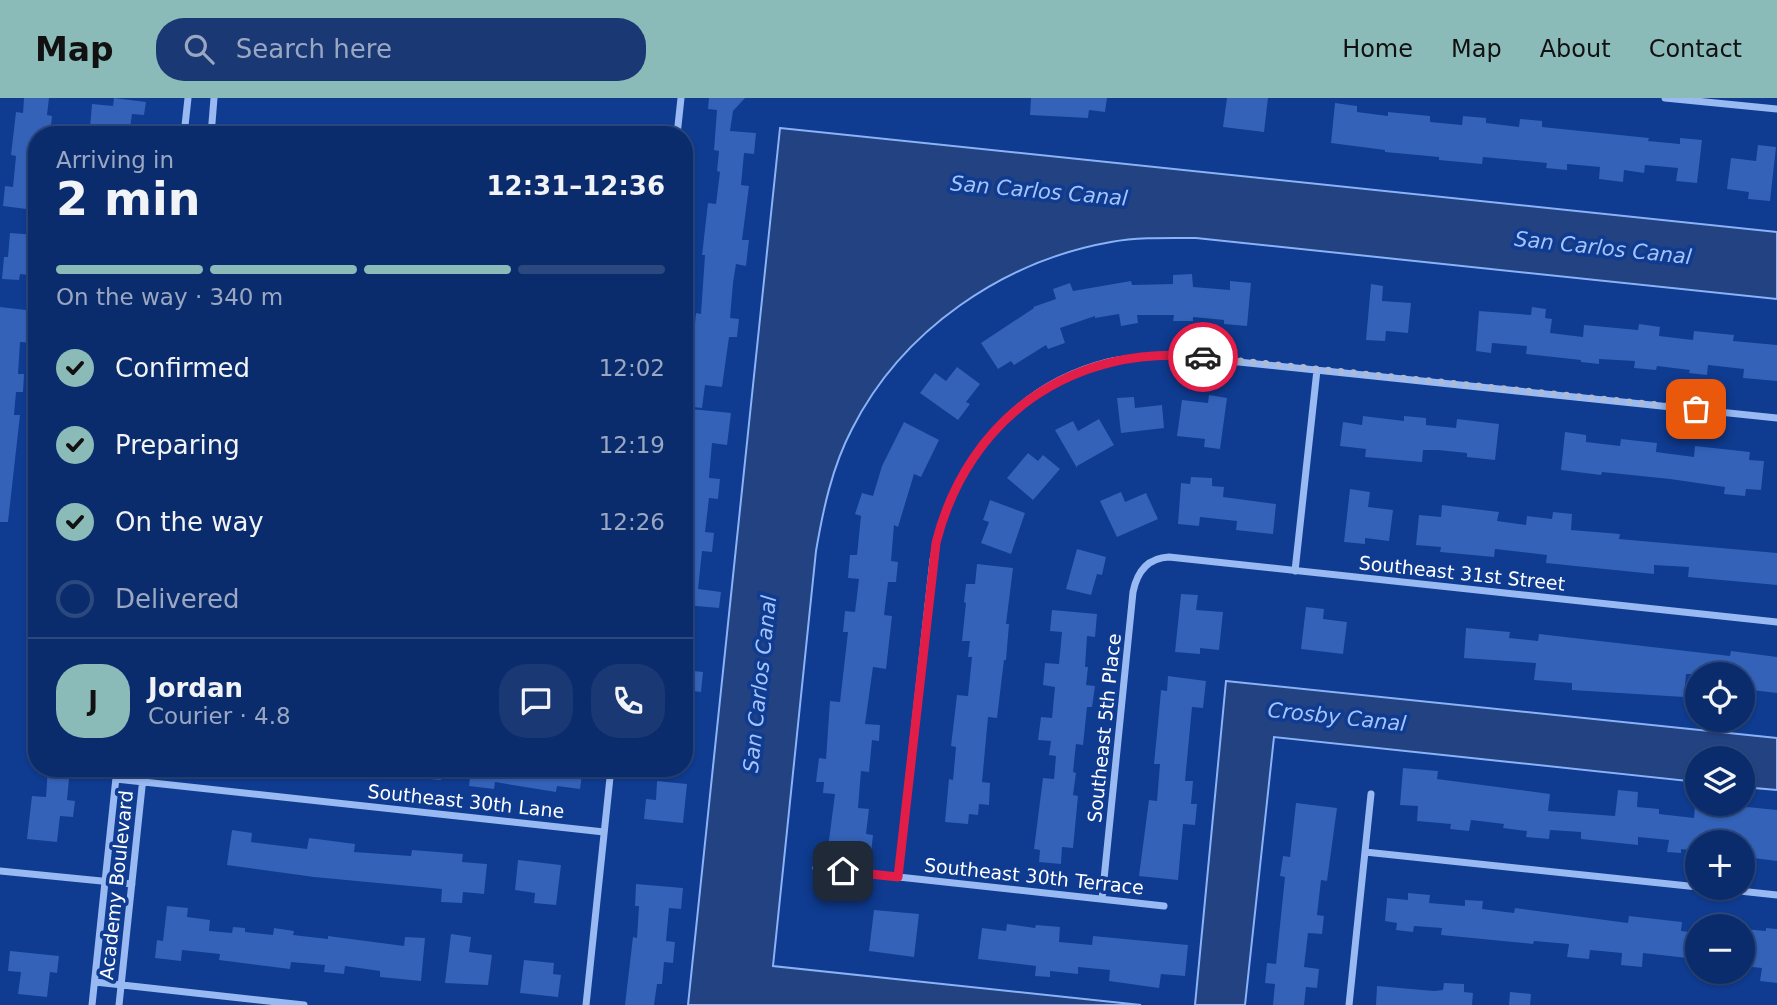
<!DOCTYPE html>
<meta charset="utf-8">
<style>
body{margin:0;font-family:"DejaVu Sans",sans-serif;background:#193874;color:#f1f3f6;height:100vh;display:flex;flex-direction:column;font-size:26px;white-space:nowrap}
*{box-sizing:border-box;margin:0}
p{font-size:23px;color:#9aa7c2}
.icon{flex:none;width:38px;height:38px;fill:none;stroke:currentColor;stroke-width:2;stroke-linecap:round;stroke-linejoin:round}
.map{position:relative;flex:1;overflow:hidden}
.sheet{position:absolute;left:28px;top:28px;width:665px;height:651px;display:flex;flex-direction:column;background:#0b2c6c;border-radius:28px;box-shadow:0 2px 5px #0004,0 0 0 2px #2b487f}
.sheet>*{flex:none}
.tools{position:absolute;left:1685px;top:564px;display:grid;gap:14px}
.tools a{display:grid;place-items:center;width:70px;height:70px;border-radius:50%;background:#0b2c6c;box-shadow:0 2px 5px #0004,0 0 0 2px #2b487f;font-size:35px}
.pin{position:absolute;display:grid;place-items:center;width:60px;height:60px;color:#fff;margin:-30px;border-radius:14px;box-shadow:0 4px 10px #0006}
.courier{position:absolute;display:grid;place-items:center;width:70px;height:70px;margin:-35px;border:5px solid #e11d48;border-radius:50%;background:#fff;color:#222;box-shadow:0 2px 9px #0007}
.headline em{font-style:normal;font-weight:600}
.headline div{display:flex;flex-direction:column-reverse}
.headline{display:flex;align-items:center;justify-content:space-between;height:119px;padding:0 28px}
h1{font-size:46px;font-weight:600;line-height:52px}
.bar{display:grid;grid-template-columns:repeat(4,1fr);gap:10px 7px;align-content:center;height:84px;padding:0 28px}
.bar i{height:9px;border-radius:5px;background:#2b487f}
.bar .active{background:#8bbbb9}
.bar p{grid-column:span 4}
.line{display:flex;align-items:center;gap:18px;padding:0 28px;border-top:2px solid #2b487f}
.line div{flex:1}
.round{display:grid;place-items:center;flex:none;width:74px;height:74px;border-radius:28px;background:#193874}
ol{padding:0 28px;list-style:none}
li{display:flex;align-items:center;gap:21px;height:77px}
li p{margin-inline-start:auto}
li .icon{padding:7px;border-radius:50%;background:#8bbbb9;color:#111;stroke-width:4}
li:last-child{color:#9aa7c2}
li i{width:38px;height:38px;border:4px solid #2b487f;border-radius:50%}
header{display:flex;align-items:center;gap:42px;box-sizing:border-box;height:98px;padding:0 35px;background:#8bbbb9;color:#111}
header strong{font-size:33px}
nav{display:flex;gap:38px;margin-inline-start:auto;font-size:24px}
.search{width:490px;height:63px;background:#193874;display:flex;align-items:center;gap:18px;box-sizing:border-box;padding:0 24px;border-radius:28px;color:#9aa7c2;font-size:26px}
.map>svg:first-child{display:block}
.water{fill:#224282;stroke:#8ab2f7;stroke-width:2}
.building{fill:#3362b8}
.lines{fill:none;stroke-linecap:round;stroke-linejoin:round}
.minor{stroke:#99b9f3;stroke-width:7}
.done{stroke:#abbad8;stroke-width:7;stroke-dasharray:0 12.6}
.route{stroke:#e11d48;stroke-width:9}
.labels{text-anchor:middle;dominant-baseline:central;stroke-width:7;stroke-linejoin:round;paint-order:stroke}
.street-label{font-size:19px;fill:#fff;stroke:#0f3b90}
.water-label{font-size:21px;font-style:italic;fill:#a4c4fb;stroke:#0f3b90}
</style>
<header>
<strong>Map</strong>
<div class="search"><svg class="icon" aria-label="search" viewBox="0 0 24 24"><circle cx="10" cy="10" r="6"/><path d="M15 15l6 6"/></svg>Search here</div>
<nav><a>Home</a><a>Map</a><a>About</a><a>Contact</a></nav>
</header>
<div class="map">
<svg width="1777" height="907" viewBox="0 0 1777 907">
<rect width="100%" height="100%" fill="#0f3b90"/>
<!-- water -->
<path class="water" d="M780 30 1777 134V201L1196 140C1168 140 1139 139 1111 144 1003 163 902 232 852 331 832 369 823 412 816 453L773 868 1141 907H688Z
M1226 583 1777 640V692L1743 689V660H1698L1697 684 1274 639 1245 907H1195Z"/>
<!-- building -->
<path class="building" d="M24 0H49L47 17 52 18 50 37H37L34 112 3 108 5 88 13 89 16 58 11 57 16 14 23 15Z
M114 0 146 4 144 17 132 16 129 37H110L111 32 90 30 92 6 113 8Z
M709 0H745L733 13 730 33 756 35 754 56 744 55 741 87 749 88 742 142H749L746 168 736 166 733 185 730 220 739 221 737 239H729L722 289 705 287 702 310 692 309 694 286 689 285 696 215 701 216 705 157H702L708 105 716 106 720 74 717 73 719 53 714 52 717 12 708 11Z
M1031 0H1107L1105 14 1089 12 1088 20 1030 17Z
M1227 0H1268L1264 34 1223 29Z
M1335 5 1357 8V14L1388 18V14L1430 18V24L1462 27 1463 18 1486 20V25L1519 29 1520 21 1542 23V29L1649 40 1648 43 1680 46V40L1702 42 1697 85 1676 83 1678 70 1645 67 1644 75 1624 72 1623 84 1599 81 1600 69 1567 66V72L1546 70 1547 65 1483 59 1482 66 1439 62V59L1385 54V52L1331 45Z
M1758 47 1776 49 1770 103 1748 101 1749 94 1727 91 1731 60 1756 63Z
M10 135 37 137V178L20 176 19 182 2 181 4 159H8Z
M1192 176 1193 189 1230 192V183L1251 185 1247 228 1224 226V222L1193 219V223H1173L1174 217H1137L1138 225 1121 228 1119 216 1095 220V218L1060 230 1065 245 1048 251 1046 247 1014 267 1011 263 998 271 981 245 1034 210 1033 209 1056 201 1053 191 1070 185 1073 193 1131 183 1132 187 1173 186V177Z
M1371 186 1383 188 1382 203 1411 205 1408 235 1386 233 1385 243 1366 242Z
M0 209 35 213 33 245 20 244 18 276H24L23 294H16L14 317H20L8 424H0Z
M1532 209 1546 211 1545 220 1552 221 1550 235 1583 239 1584 227 1638 232 1639 226 1660 229 1659 238 1693 242 1694 233 1734 237 1733 243 1777 247V283L1743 280 1744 271 1708 267 1707 277 1689 275 1690 272 1657 268 1656 272 1634 270 1635 263 1599 261V266L1581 264V262L1526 256 1527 248 1492 245 1491 255 1476 253 1479 213 1531 217Z
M957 269 980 286 966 304 970 306 958 322 920 295 935 275 946 283Z
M1209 297 1227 300 1220 351 1204 349 1205 341 1177 338 1182 302 1208 305Z
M1134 299 1135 310 1162 307 1164 330 1121 335 1117 300Z
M691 311 731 315 727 347 712 345 709 380 720 381 718 401 709 400 705 434 714 435 712 454 702 453 698 491 721 494 719 510 684 507V335L686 325H690Z
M1363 318 1404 323V318L1426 320V327L1456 330 1457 321 1499 326 1495 362 1467 359V355L1438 352H1423L1422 364 1365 359 1366 351 1340 348 1343 324 1362 327Z
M1099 321 1114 347 1077 368V370L1055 332 1073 323 1078 333Z
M904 324 939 342 921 379 914 376 898 429 894 427 891 463 898 464 896 484H888L884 517 892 518 886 571 873 569 865 626 880 627 879 643 872 642 869 674 861 673 858 710 869 711 866 736 873 737 871 755 828 750 835 696 823 695 824 684H816L819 660 826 661 830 603 840 604 848 534H843L845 513 855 514 859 481 848 480 850 457H857L861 418 855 416 862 395 873 398 882 368Z
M1565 334 1586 337V344L1620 348 1621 341 1657 345 1656 354 1694 359 1695 348 1750 354 1749 362 1764 363 1761 392 1746 391 1745 398 1724 396 1725 389 1670 381 1602 374 1601 377 1561 372Z
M1028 355 1038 363 1043 357 1060 371 1033 402 1007 380Z
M1191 379 1212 380V388L1224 389 1223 399 1276 406 1273 436 1236 432 1237 423 1200 419 1199 428 1178 426 1181 385 1190 386Z
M1350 391 1370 394 1368 409 1393 412 1389 443 1365 440V446L1344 444Z
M1121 394 1125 404 1146 395 1158 421 1117 439 1100 403Z
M990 402 1025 415 1011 456 981 445 989 424 983 422Z
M1442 407 1499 414 1497 423 1526 427 1527 418 1552 421 1553 414 1572 416 1571 432 1620 436 1619 441 1777 455V487L1688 479 1689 469 1654 467V476L1634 474 1546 465 1547 457 1495 451 1494 459 1440 454 1441 449 1416 447 1419 417 1441 419Z
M1077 451 1106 459 1102 477 1097 476 1091 497 1066 491Z
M977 466 1013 470 1006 526H1009L1006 562H1004L997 620 988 619 982 684 990 685 989 707 979 706 978 717 969 716 968 726 945 724 949 681 953 682 956 649 951 648 957 597 968 598 972 559H968L970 543H962L966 505 964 504 966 486H975Z
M1181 496 1198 497 1196 512 1223 514 1219 552 1200 550V556L1175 554Z
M1306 509 1324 511 1323 521 1347 524 1343 556 1301 551Z
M1052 512 1097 516 1095 539 1087 538 1085 569H1088L1086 587 1095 588 1092 609H1087L1083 647 1076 646 1073 674 1076 675 1073 697 1078 698 1073 750 1062 749 1061 766 1039 764 1040 752 1034 751 1043 680 1054 681 1056 658 1049 657 1051 643 1038 642 1041 619 1052 620 1055 589 1043 587 1045 565 1059 566 1062 534 1050 533Z
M1466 530 1510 534 1509 540 1538 543 1539 536 1730 558 1731 553 1777 559V595L1743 591V576H1686L1684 599 1572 592V585L1534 582 1536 565 1464 560Z
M684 572 703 574 701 594 684 592Z
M1168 578 1206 583 1203 610 1192 609 1185 683H1193L1191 706H1197L1195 727 1183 726 1178 782 1139 778 1149 702 1157 703 1160 666H1154L1159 615 1161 592 1167 593Z
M48 670H70L67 702 75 703 73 719 60 718 57 744 27 741 32 698 46 699Z
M407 670H442L441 682 407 679Z
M471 670H583L580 691 557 688 556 694 495 684 494 691 469 688Z
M1403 670 1438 673 1437 681 1550 696 1548 713 1615 718 1618 692 1638 694 1637 709 1659 711V716L1694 720 1695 708 1726 711 1727 707 1777 712V763L1745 759 1746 746 1743 744H1698V753L1681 751V755L1667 754 1669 742 1638 739V747L1581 741V734L1550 732 1549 741 1526 739 1527 733 1503 730 1504 726 1471 722 1469 733 1450 731 1451 726 1417 723 1418 708 1400 707Z
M657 683 687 686 683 725 644 721 646 701 656 702Z
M1296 705 1337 710 1327 783 1321 782 1317 817 1324 818 1322 836 1308 835 1304 869 1319 871 1317 890 1306 889 1304 907H1273L1275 886 1265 885 1267 865 1276 866 1285 779 1280 778 1283 758 1290 759Z
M232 732 252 735 251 744 307 751 309 740 355 746 354 754 411 758 412 752 463 756 462 764 487 766 484 796 463 794 462 805 441 804 442 791 314 779 227 767Z
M518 762 561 767 556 807 534 805 535 795 515 792Z
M636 786 683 790 681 811 669 810 666 843 675 844 673 865 664 864 662 886H657L654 907H625L633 839 637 840 639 808H635Z
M1408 795 1430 797 1429 805 1465 808V802L1483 803 1482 811 1514 815 1515 810 1628 825 1629 818 1682 824 1681 833 1698 835 1696 861 1643 855 1642 869 1621 867 1622 855 1590 852 1589 861 1567 859 1569 846 1534 843 1533 846 1441 837 1442 830 1414 828 1413 834 1396 832 1397 825 1385 823 1387 800 1408 802Z
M167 808 188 810 187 819 210 822 209 833 232 835 233 829 245 830V834L273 837 274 830 294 833 293 837 328 841V838L404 848 405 839 425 840 421 883 380 879V873L345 868 344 876 324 874 325 867 291 864 290 871 219 862 220 856 182 852 181 863 155 860 157 842 163 843Z
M874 812 919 816 914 859 869 853Z
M1007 826 1035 830 1036 827 1060 829 1059 844 1092 847 1093 838 1188 847 1185 878 1161 876 1159 890 1109 883 1110 872 1078 869V876L1050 873V879L1035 878 1036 868 978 861 982 830 1006 833Z
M1766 830 1777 831V885L1760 883 1762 870 1743 868V831L1766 833Z
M451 836 471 839 469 854 492 857 488 887 445 885Z
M10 853 59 858 57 875 50 874 47 899 18 896 21 874 8 873Z
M524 862 554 865 553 876 561 877 558 899 520 895Z
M1444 885 1464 886V894L1473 895 1472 907H1376L1377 888 1434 893 1443 892Z
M1510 894 1531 896 1530 907H1509Z"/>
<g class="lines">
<!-- minor -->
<path class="minor" d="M1665 0 1777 11
M184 37 188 0
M211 37 214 0
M677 37 681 0
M1295 473 1317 272
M116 681 604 734
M1365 754 1698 789
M816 770 1164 808
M0 773 132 786
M898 779 933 462C949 368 1013 288 1108 264 1129 259 1150 258 1172 257L1777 320
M1702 789 1777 797
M1102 801 1133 494C1137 474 1147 460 1169 459L1777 524
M95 884 304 907
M92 907 117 670
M119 907 144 670
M586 907 611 670
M1349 907 1371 696"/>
</g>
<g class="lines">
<!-- done -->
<path class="done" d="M1203 259 1696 311"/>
<!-- route -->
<path class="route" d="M843 773 898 779 936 445C968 318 1074 245 1203 259"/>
</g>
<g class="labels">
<!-- street labels -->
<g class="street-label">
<text transform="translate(1462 475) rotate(6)">Southeast 31st Street</text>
<text transform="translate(1104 630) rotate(-84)">Southeast 5th Place</text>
<text transform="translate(466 703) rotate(6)">Southeast 30th Lane</text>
<text transform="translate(1034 778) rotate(6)">Southeast 30th Terrace</text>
<text transform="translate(116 787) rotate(-84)">Academy Boulevard</text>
</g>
<!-- water labels -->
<g class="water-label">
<text transform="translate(1039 93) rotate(5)">San Carlos Canal</text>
<text transform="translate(1603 150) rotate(6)">San Carlos Canal</text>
<text transform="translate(760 586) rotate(-84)">San Carlos Canal</text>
<text transform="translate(1337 619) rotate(6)">Crosby Canal</text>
</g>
</g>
</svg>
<div class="tools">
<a><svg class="icon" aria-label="locate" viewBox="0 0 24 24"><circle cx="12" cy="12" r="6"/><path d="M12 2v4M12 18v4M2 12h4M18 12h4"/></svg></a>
<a><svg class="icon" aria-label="layers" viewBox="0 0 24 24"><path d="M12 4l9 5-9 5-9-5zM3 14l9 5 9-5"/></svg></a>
<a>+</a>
<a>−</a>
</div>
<div class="pin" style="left:1696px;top:311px;background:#ea580c"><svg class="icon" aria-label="bag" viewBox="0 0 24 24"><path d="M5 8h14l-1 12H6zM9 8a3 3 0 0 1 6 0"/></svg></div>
<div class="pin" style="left:843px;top:773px;background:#1f2937"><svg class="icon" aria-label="home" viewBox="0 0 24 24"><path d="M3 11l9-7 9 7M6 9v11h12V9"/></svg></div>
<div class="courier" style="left:1203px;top:259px"><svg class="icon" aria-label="car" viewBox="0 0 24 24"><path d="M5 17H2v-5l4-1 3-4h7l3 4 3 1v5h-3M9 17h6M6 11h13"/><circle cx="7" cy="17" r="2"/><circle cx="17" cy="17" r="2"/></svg></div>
<section class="sheet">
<div class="headline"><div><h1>2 min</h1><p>Arriving in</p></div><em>12:31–12:36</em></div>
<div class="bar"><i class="active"></i><i class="active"></i><i class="active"></i><i></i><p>On the way · 340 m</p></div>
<ol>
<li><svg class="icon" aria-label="check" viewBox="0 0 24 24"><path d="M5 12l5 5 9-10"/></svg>Confirmed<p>12:02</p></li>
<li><svg class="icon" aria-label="check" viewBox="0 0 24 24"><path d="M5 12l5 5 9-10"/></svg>Preparing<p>12:19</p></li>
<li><svg class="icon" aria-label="check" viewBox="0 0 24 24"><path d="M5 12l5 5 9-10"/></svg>On the way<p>12:26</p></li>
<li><i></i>Delivered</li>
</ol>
<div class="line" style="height:126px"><b class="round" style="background:#8bbbb9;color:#111">J</b><div><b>Jordan</b><p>Courier · 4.8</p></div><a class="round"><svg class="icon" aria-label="chat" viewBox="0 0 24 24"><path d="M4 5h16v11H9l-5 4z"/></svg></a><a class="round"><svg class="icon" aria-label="phone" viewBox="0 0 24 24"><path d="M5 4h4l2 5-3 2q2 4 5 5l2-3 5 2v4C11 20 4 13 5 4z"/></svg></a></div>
</section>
</div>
